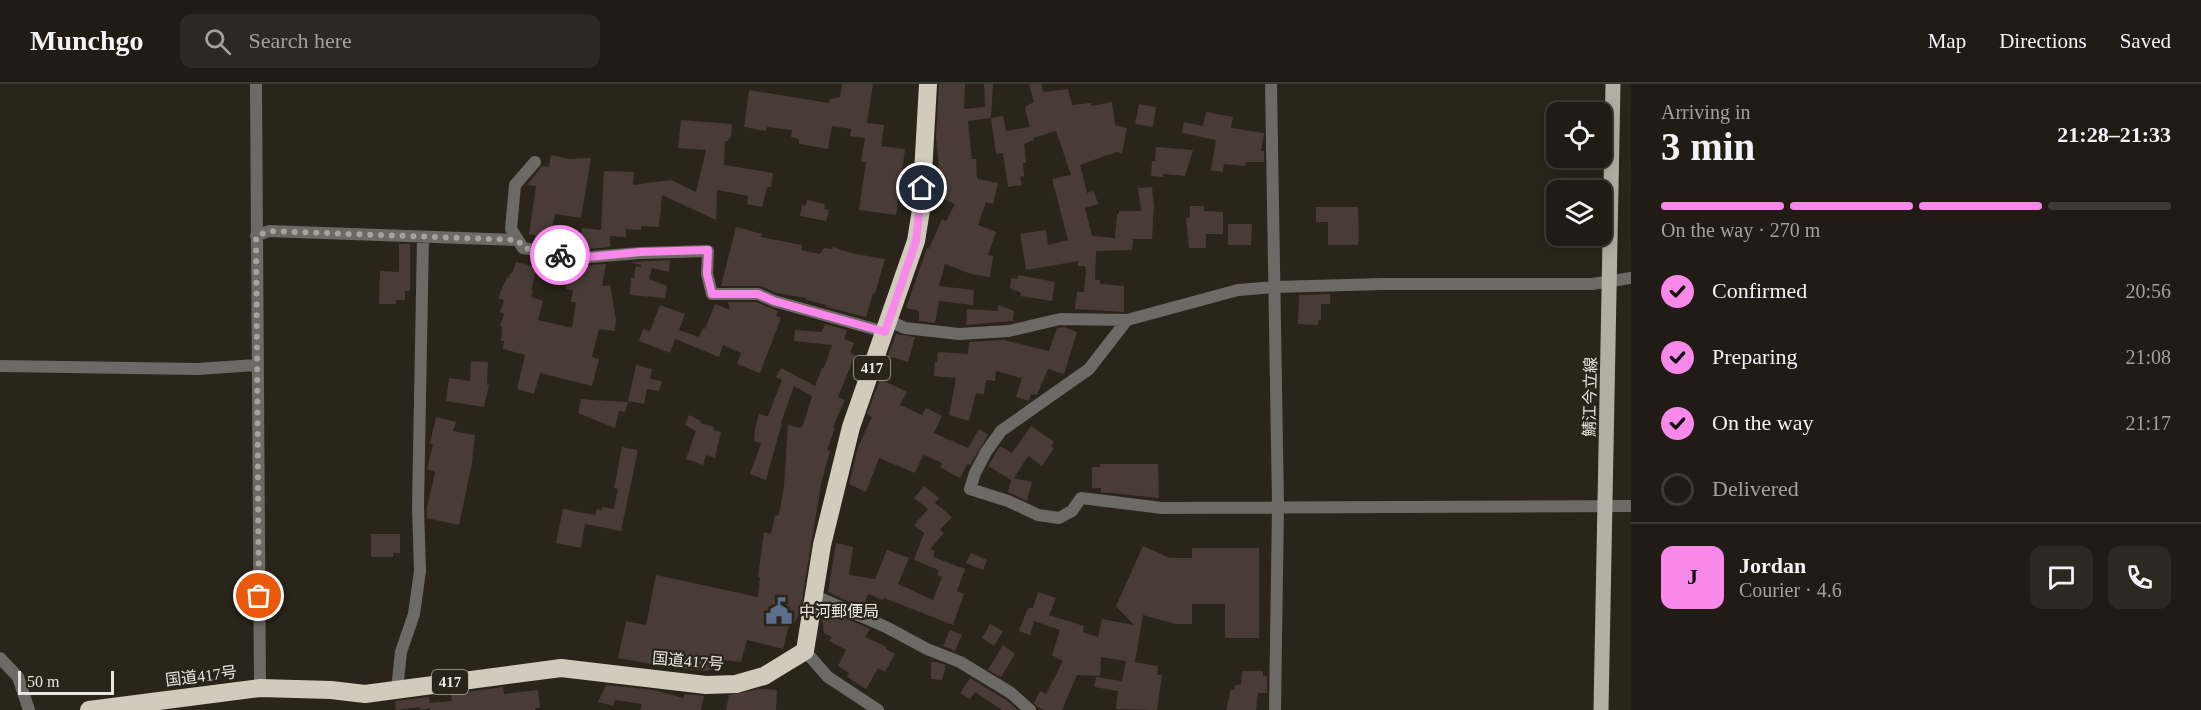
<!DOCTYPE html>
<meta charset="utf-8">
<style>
body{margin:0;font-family:"Times New Roman","Noto Sans JP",serif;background:#2d2822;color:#f1f3f6;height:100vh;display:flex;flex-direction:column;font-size:22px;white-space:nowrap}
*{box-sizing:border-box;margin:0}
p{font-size:20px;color:#a2a1a0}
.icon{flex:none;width:33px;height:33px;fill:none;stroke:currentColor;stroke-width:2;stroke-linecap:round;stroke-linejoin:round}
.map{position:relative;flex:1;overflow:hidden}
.details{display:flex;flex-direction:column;background:#201b14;width:570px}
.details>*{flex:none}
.tools{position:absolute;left:1546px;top:18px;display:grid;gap:12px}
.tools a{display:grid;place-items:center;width:66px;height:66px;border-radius:12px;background:#201b14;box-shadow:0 3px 15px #0003,0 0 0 2px #3d3934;font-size:30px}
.scale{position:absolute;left:18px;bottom:15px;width:96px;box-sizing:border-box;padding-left:6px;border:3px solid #eae6df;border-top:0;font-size:16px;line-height:21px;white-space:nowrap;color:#eae6df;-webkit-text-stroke:4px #2a241a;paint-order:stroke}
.pin{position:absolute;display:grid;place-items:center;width:51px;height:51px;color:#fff;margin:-26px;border:3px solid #fff;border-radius:50%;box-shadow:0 2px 6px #0007}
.courier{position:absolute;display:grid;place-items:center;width:60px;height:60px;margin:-30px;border:4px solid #f888ea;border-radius:50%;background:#fff;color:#222;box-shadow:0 2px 8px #0007}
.overview em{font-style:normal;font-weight:700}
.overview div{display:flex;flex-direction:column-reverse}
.overview{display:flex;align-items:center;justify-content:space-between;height:102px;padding:0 30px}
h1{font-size:39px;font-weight:700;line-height:45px}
.bar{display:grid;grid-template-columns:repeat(4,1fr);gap:9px 6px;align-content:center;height:72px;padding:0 30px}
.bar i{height:8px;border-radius:4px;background:#3d3934}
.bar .selected{background:#f888ea}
.bar p{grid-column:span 4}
.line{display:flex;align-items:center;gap:15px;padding:0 30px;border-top:2px solid #3d3934}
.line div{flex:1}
.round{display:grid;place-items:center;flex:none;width:63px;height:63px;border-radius:12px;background:#2d2822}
ol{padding:0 30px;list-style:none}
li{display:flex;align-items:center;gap:18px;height:66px}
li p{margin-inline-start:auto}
li .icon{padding:6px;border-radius:50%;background:#f888ea;color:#111;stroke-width:4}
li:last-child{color:#a2a1a0}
li i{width:33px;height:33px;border:3px solid #3d3934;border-radius:50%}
header{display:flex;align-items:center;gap:36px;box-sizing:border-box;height:84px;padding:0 30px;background:#201b14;border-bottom:2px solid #3d3934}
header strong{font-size:28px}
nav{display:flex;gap:33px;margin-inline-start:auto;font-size:21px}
.search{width:420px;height:54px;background:#2d2822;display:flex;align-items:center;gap:15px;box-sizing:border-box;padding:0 21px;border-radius:12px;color:#a2a1a0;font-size:22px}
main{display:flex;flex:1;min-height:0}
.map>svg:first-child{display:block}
.building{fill:#493c36}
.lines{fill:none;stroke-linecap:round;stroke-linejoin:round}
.minor{stroke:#6d6964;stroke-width:12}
.major{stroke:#b5aea4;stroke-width:15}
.highway{stroke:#d2cabd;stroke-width:18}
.done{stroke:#a7a29a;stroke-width:6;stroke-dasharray:0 10.8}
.route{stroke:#f888ea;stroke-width:8}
.labels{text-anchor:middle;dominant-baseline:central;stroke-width:4.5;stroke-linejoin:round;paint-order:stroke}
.shield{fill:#2a241a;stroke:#b0aca4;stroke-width:1.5}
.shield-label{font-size:15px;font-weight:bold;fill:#eae6df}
.street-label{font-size:16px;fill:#eae6df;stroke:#2a241a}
.poi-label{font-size:16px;fill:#eae6df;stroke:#2a241a;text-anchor:start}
</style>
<header>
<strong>Munchgo</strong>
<div class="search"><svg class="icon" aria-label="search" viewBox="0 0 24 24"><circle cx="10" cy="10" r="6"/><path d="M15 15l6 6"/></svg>Search here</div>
<nav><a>Map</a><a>Directions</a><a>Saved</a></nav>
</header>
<main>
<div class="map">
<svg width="1631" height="626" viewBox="0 0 1631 626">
<rect width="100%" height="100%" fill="#2a241a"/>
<!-- building -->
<path class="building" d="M842 0H873L867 39 884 41 881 62 905 65 896 131 859 126 866 78H861L865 54 850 52 851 45 832 42 828 65 799 60V55L791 53 792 46 767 43 766 47 744 43 749 6 829 19 830 15 840 13Z
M939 0H965L964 25 985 23 984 0H993L991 34 1003 32 1006 47 1030 43 1025 25 1026 22 1034 18 1029 0H1041L1043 8 1068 5 1072 21 1091 19V22L1112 18 1115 41 1127 44 1122 69 1116 68 1080 81 1087 109 1094 107 1098 120 1085 124 1092 152 1115 154 1117 130H1119V127H1141L1138 104 1152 103 1154 122 1152 155H1133L1132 166 1096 167 1095 196H1100V200L1124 202V228L1075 225 1077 208H1084L1086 188 1085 182H1078V177L1026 186 1020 150 1046 146 1048 161 1068 156 1052 95 1071 91 1056 47 1033 54 1034 56 1024 60 1026 79H1023L1024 92 1020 93 1022 101 1008 103 1003 69 996 70 991 34 968 37 972 75H976L977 95 998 99 993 120 986 118 978 141 996 148 988 171 993 172 990 193 971 190 945 180 939 202 974 206 973 221 939 217 935 239 919 237V227L906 224 927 164 929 165 942 135 946 137 955 120 935 111V85L939 84 936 53Z
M1139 20 1156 23 1153 43 1135 40Z
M1206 28 1233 33 1231 44 1264 49 1261 67H1264V78H1246L1245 82 1224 80 1223 88 1211 86 1216 56 1182 49 1184 38 1203 42Z
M681 36 732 40 731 54H729L728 57H725L724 81 773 89 771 103H767L762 123 747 120 748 112 717 106 716 136 662 111 659 143 641 142V146L626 145V153L610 152V163L579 166 582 144 601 146 604 87 634 88 633 101 671 96 696 108 706 66 678 64Z
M1156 63 1193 66 1185 92 1163 90V93L1151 92 1152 77H1155Z
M551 71 570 75 591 74 581 134 555 130 549 158 539 155V152L529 150 536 102 527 101 542 82 549 83Z
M807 116 825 120 824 125 829 126 826 137 800 132 802 121 806 122Z
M1190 122H1204V127L1223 128V150H1206V164H1189L1186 134H1190Z
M1316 123H1358L1359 157H1358V161H1328V138H1316Z
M1228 140H1252L1251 161H1228Z
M736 143 762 150 761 153 802 161 801 166 820 170 824 164 832 165 833 163 851 169 885 175 875 210 873 209 866 233 826 223 827 221 806 216V214L777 209 761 202H721Z
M399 160H410V207H405V216H396V220H379L380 187 399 188Z
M538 175 577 182 606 180 602 202 610 201 616 236 615 247 599 245 592 273 599 275 592 302 540 289 534 310 517 305 525 271 503 265 504 257H501L502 243 500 242 504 230 500 228 504 216 498 214 507 193 509 194 510 189 512 190 516 178 537 183 531 206 533 207 531 213 543 217 538 236 572 244 576 218H571L573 206 566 205 568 190 536 187Z
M670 176 669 188 652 184 649 195 667 202 665 214 630 211 631 194H634L636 182 641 183V181L630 178Z
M1018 191 1055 198 1052 217 1020 212 1021 209 1010 204 1011 194 1017 195Z
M1330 210V220H1321V236H1318V241L1298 240 1299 211Z
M728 218H756L778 227 776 232 781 234 760 289 737 280 741 269 723 261 719 273 675 255 670 269 639 257 643 245 650 247 660 221 685 230 679 246 699 253 703 244 705 245 715 220 730 226Z
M998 221 1014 227 1013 237 966 241 967 225 998 227Z
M825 240 847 246 844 255 854 259 850 269 855 271 838 313 845 316 833 343 835 344 827 366 830 367 821 400 800 528 793 542 789 541 783 565 747 556 741 578 716 575 714 585 707 587 674 584 618 574 626 537 646 541 656 491 758 513 760 493H758L764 448 771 450 775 432 779 431 784 402 788 341 800 344 803 341 812 312 794 302 781 339H782L766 396 750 390 761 359 754 357 755 345 759 330 768 332 782 296 776 293 781 284 815 302 822 284H824L832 261 794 257 795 246 822 248Z
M1064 243 1077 248 1064 290 1048 285 1037 311 1031 310 1029 317 1016 313 1022 294 996 287 995 297 986 296 984 310 976 309 969 337 949 331 956 294 934 292 935 277 937 278 938 268 968 270 969 258 1004 256 1049 267 1057 244Z
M896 250 915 253 908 278 888 272Z
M471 277 488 278 487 300 489 301 484 323 446 317 449 294 470 297Z
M636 281 652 285 650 295 662 297 659 307 647 305 644 320 628 317Z
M880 295 907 308 900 321 922 331 926 324 942 332 934 349 968 364 979 345 988 351 970 381 967 380 960 394 940 383 942 379 923 371 915 389 879 374 866 408 849 400 858 363 872 333 867 330Z
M581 315 592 316 628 318 625 328 619 327 615 344 578 329Z
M689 331 701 337 700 339 714 343 713 346 721 348 715 374 706 371 703 381 686 375 696 347 685 341Z
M436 333 456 338 453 347 475 351 472 379 459 441 427 434V423L435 388 427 385 433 360 430 359Z
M1031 342 1054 358 1051 362 1054 364 1042 382 1028 372 1014 394 1032 398 1027 417 1008 408 1011 396 988 382 1000 362 1012 369Z
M622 363 638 366 621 447 585 440 581 464 556 459 563 425 595 431 597 425 602 426V423L614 425 618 405 614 404Z
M1100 380H1158L1159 414 1101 408V404H1092V383H1100Z
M924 402 939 414 935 419 952 433 940 446 944 449 930 465 935 467 933 473 965 485 957 507 964 510 953 541 884 514 883 516 868 510 863 524 828 508 836 459 853 463 849 491 875 495 887 466 909 474 898 500 933 516 942 493 937 491 939 486 914 476 924 449 914 441 928 425 914 414Z
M371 450H400V469H393V473H371Z
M1143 462 1170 474H1192V464H1259V554H1225V520H1192V540H1176L1143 531 1135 578 1128 577 1158 582 1157 591H1162L1157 626 1116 625 1118 607 1094 603 1096 593 1122 597 1126 577 1101 573 1100 592 1077 591 1062 626H1044L1038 623 1034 619 1040 607 1046 610 1063 577 1052 571 1060 546 1034 537 1030 551 1019 547 1027 526 1029 524H1033L1038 508 1056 514 1049 531 1084 542 1083 548 1098 553 1102 535 1134 541 1116 522Z
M971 469 987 476 983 486 966 479Z
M827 526 870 545 865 553 887 563 886 565 895 570 885 588 878 584 866 605 847 593 849 589 838 582 846 566 829 557 832 553 824 549 822 536Z
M990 540 1003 547 994 562 982 554Z
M950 546 962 551 955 567 943 562Z
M1003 561 1015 570 1001 593 988 586Z
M931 578H936L946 581 942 596 931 595Z
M1242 587H1263V592H1266L1267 595V609H1258L1256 626H1226L1231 605 1235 606V602L1241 600Z
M970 594 1006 616 1018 626H1002L975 608 970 615 960 609Z
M606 601 654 606 683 614 685 610 704 612 701 626H640L642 620 615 616 613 622 598 618Z
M503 603 504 610 538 606 540 624H535V626H430V624L420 626V623L396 626 395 617 429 613 430 619 452 617 451 610Z
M760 605 777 606 776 626H726L729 611Z"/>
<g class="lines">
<!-- minor -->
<path class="minor" d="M256 0 260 604
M1271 0 1278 422 1275 626
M535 78 515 101 511 145 523 164 578 174 640 169 708 167 707 190 712 210H758L774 217 885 248
M256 152 269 147 518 156
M1127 236 1089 285 1001 347 986 368 975 389 970 405 1008 417 1038 431 1059 434 1072 427 1081 414 1162 424 1631 422
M889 237 905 244 959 250 1009 247 1060 235 1127 236 1238 206 1275 203 1383 200H1592L1631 194
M0 282 197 285 257 281
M813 511 886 543 927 565 960 578 1011 609 1030 626
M805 567 828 593 878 626
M0 574 18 593 29 626
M397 606 401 568 414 530 420 487 418 423 423 153"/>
<!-- major -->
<path class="major" d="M1601 626 1613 0"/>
<!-- highway -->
<path class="highway" d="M89 626 260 604 331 606 365 610 561 584 706 601 736 600 764 592 805 567 822 461 851 343 916 157 921 126 928 0"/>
</g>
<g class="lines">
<!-- done -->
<path class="done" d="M259 512 256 152 269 147 518 156 523 164 560 171"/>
<!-- route -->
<path class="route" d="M560 171 578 174 640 168 708 166 707 190 712 210H758L774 217 885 248 916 157 922 104"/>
</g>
<!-- icons -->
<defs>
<symbol id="civic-bare" viewBox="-9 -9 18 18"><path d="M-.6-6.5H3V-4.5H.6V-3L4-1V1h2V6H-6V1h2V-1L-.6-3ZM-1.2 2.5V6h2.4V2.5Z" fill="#5c6f8a" stroke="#2a241a" stroke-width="2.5" paint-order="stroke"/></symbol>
</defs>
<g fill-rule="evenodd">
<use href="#civic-bare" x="760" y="508" width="38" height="38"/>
</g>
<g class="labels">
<!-- shield labels -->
<g class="shield">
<rect x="854" y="272" width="36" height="24" rx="4.5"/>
<rect x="432" y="586" width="36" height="24" rx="4.5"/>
</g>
<g class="shield-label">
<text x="872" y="284">417</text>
<text x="450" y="598">417</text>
</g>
<!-- street labels -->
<g class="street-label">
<text transform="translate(1590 313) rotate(-89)">鯖江今立線</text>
<text transform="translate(688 577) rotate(5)">国道417号</text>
<text transform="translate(201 592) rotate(-7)">国道417号</text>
</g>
<!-- poi labels -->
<g class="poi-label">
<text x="799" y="527">中河郵便局</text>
</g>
</g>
</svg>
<div class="tools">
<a><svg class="icon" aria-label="locate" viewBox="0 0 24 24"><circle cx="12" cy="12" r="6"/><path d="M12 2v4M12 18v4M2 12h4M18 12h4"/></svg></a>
<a><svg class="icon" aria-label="layers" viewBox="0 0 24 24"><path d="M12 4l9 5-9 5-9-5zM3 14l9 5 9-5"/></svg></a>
</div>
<div class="scale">50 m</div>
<div class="pin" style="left:259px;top:512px;background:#ea580c"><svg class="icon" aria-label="bag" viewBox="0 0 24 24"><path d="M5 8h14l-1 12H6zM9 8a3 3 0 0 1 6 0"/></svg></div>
<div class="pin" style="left:922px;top:104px;background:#1f2937"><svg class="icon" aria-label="home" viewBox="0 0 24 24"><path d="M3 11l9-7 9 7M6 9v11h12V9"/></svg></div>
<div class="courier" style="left:560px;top:171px"><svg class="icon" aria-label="bike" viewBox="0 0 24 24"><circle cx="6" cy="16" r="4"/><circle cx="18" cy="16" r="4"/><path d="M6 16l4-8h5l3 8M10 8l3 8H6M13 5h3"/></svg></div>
</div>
<section class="details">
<div class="overview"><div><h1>3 min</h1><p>Arriving in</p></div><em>21:28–21:33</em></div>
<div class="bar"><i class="selected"></i><i class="selected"></i><i class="selected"></i><i></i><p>On the way · 270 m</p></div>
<ol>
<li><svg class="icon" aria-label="check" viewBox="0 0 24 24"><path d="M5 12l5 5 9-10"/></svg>Confirmed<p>20:56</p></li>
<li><svg class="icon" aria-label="check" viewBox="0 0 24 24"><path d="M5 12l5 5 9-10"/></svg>Preparing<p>21:08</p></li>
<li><svg class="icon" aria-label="check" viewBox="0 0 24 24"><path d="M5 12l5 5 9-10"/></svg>On the way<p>21:17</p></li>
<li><i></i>Delivered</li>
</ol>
<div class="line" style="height:108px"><b class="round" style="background:#f888ea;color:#111">J</b><div><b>Jordan</b><p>Courier · 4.6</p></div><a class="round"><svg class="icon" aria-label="chat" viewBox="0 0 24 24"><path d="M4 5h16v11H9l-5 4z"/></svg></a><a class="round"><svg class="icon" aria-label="phone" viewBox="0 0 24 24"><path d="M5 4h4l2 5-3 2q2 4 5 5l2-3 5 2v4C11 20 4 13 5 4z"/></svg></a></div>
</section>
</main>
